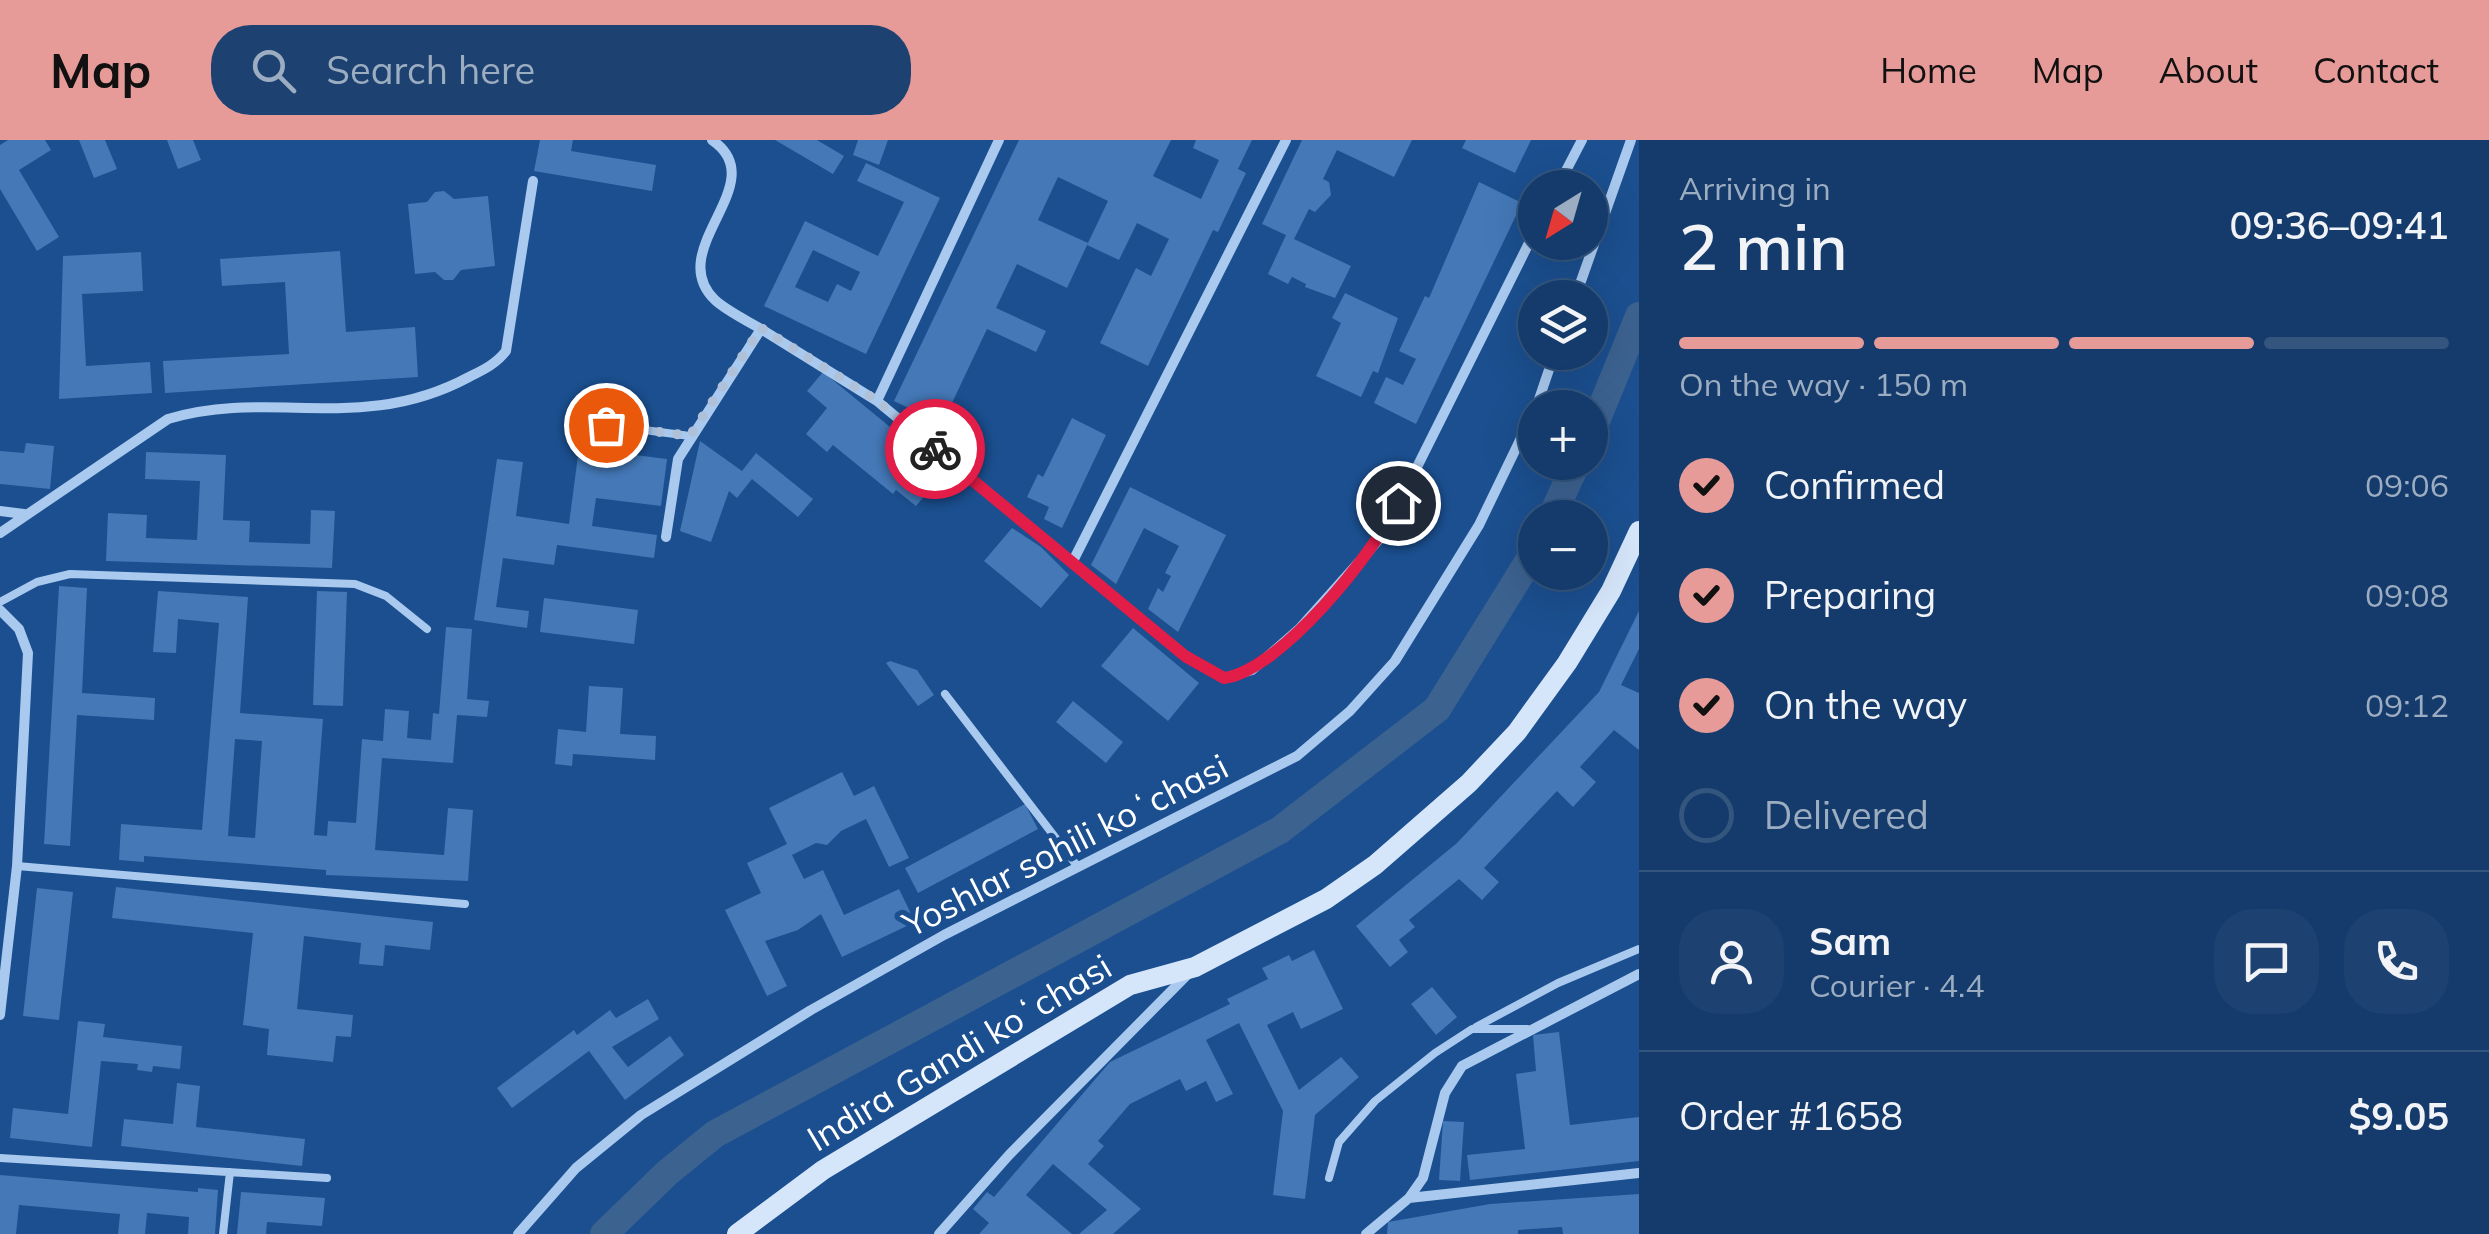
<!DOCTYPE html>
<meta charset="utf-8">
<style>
body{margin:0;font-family:Mulish,sans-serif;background:#1d4271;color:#f1f3f6;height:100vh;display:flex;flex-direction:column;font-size:38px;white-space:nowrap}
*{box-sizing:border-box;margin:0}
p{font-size:32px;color:#9dadc1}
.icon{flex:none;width:55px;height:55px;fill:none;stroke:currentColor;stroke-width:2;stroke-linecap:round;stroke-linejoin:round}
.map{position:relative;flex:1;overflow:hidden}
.panel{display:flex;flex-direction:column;background:#143b6b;width:850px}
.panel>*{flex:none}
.needle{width:65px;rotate:217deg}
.fabs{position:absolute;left:1518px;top:30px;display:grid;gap:20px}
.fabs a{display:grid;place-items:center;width:90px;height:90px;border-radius:50%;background:#143b6b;box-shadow:0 10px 40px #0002,0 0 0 2px #33557e;font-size:50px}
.pin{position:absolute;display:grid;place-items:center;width:85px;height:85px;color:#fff;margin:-42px;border:5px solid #fff;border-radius:50%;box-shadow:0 2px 10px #0007}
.courier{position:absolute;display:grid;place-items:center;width:100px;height:100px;margin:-50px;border:8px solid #e11d48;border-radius:50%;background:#fff;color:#222;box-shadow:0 2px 12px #0007}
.overview em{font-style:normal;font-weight:600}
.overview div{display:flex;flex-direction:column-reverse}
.overview{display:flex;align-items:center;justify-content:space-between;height:170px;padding:0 40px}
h1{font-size:65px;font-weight:600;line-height:75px}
.bar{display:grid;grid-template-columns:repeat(4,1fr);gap:15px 10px;align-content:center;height:120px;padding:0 40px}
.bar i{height:12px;border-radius:8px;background:#33557e}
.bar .on{background:#e69b98}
.bar p{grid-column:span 4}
.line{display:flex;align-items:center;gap:25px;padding:0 40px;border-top:2px solid #33557e}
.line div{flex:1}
.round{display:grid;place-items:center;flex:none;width:105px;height:105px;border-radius:40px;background:#1d4271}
ol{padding:0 40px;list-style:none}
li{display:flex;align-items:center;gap:30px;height:110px}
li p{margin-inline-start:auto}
li .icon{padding:10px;border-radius:50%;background:#e69b98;color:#111;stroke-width:4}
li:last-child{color:#9dadc1}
li i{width:55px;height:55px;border:5px solid #33557e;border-radius:50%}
header{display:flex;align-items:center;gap:60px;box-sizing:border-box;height:140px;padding:0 50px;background:#e69b98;color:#111}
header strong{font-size:48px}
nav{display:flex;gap:55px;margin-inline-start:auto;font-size:35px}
.search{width:700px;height:90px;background:#1d4271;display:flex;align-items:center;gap:25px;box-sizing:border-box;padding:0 35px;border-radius:40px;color:#9dadc1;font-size:38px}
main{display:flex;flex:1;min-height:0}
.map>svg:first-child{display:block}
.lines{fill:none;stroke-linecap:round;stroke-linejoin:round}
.canal{stroke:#3c6290;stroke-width:28}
.building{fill:#4478b7;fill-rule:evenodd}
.lane{stroke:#a9c9ee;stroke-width:8}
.street{stroke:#a9c9ee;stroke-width:10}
.secondary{stroke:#d6e6fa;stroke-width:20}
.done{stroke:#afc1d8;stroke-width:10;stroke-dasharray:0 18}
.route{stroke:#e11d48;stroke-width:12}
.labels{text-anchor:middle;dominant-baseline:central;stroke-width:10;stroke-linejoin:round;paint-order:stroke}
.street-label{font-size:35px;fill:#fff;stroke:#1b4f8f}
</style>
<header>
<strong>Map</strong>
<div class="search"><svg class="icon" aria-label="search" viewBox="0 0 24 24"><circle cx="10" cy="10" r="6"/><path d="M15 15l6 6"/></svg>Search here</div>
<nav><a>Home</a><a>Map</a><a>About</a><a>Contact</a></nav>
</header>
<main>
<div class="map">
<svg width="1639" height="1094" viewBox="0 0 1639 1094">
<rect width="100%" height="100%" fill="#1b4f8f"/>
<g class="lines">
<!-- canal -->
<path class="canal" d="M1590 296 1639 176
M1551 378 1577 322
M604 1094 667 1033 715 994 1280 690 1437 569 1535 411"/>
</g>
<!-- building -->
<path class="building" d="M8 0H45L51 10 19 30 59 97 37 111 0 49V5Z
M79 0H105L117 29 94 38Z
M167 0H193L201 20 178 29Z
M540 0H573L571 11 656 25 652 51 534 31Z
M775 0H817L844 16 833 34Z
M858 0H888L879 25 853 15Z
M1019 0H1171L1153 36 1201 59 1219 20 1193 8 1196 0H1252L1238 29 1246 33 1218 92 1213 90 1148 226 1100 203 1136 128 1151 136 1169 99 1137 83 1119 120 1087 105 1108 61 1058 37 1038 80 1088 103 1067 148 1017 124 996 168 1046 191 1036 212 987 189 942 284 894 261Z
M1302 0H1412L1394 37 1337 10 1323 39 1329 42 1331 55 1315 72 1309 69 1294 99 1351 126 1335 158 1305 147 1306 144 1292 137 1288 144 1268 134 1286 95 1262 84Z
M1466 0H1531L1515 33 1462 8Z
M866 23 940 58 866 214 764 166 805 81 878 116 904 62 857 41ZM813 110 860 132 851 151 837 144 828 162 795 147Z
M1479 42 1522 63 1416 284 1374 263 1386 237 1403 245 1416 219 1399 211 1425 156 1429 158Z
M444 51 454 59 488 56 495 126 461 130 453 140H444L435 132 415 134 408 64 427 62 435 52Z
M340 111 346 192 415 187 418 237 165 253 163 221 289 214 285 142 222 146 220 119Z
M141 112 143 151 82 154 86 226 150 222 152 253 59 259 63 116Z
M1345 153 1398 178 1378 233 1373 231 1361 257 1316 236 1341 183 1332 178Z
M823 232 945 332 916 366 896 350 893 354 833 305 827 312 806 294 827 268 807 251Z
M1072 278 1106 295 1062 388 1044 379 1049 367 1027 357 1038 334 1043 337Z
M700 301 742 331 756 313 813 359 798 377 752 339 737 358 729 351 711 402 680 391Z
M26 303 54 306 50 349 0 344V311L24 313Z
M579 308 667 319 661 366 596 358 592 386 657 395 654 418 557 405 554 425 503 418 496 467 529 471 527 488 474 480 497 319 523 322 516 376 569 384Z
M146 312 226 315 223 380 250 381 249 402 310 404 311 370 335 371 332 428 106 421 108 373 147 375 146 398 197 400 200 341 145 339Z
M1130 347 1226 395 1178 492 1148 469 1158 448 1163 452 1171 436 1165 433 1179 406 1144 388 1116 444 1091 425Z
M1012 388 1041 407 1069 435 1041 468 984 421Z
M59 446 87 448 82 553 155 558 154 580 77 575 70 706 44 704Z
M158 451 248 457 240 573 323 579 314 695 327 696 328 681 356 683 362 599 383 601 385 569 409 571 407 598 431 600 433 573 439 574 446 487 472 489 467 559 489 561 487 577 457 575 453 623 382 618 375 710 444 715 448 668 473 670 468 741 326 735V730L144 716V722L119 720 121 684 202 690 219 483 178 479 176 513 153 512ZM235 599 262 601 255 698 228 696Z
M317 451 347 452 343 566 313 565Z
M544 458 638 470 634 504 540 492Z
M1639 471V509L1621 545 1639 553V610L1614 590 1580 627 1596 642 1573 667 1557 651 1484 728 1499 742 1482 760 1459 739 1409 780 1415 787 1399 800 1408 812 1390 827 1356 786 1457 703 1599 552Z
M1133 488 1199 543 1168 581 1101 526Z
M890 521 917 530 934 555 918 566 886 523Z
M589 546 623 548 620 594 656 596 655 620 573 614 572 626 555 624 558 589 586 592Z
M1073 561 1123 602 1106 623 1056 582Z
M842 632 854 656 874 646 909 718 889 727 866 679 841 691 827 705 816 703 792 715 804 739 823 730 844 775 899 749 915 782 842 817 821 774 798 790 765 801 787 846 767 856 725 770 761 753 747 723 787 704 769 668Z
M1025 664 1038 689 918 753 905 728Z
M116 747 433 782 430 810 385 805 383 826 359 824 361 803 304 796 297 869 353 875 351 897 336 896 333 922 267 915 269 889 243 885 253 793 112 778Z
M37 748 73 752 59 880 23 876Z
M1314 810 1343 869 1301 889 1293 872 1267 885 1299 950 1341 917 1359 937 1315 975 1305 1059 1273 1055 1283 971 1239 883 1206 900 1233 954 1216 962 1206 941 1186 951 1180 939 1130 964 1098 1001 1104 1006 1088 1024 1141 1069 1113 1094H1079L1107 1070 1053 1024 1026 1055 1072 1094H979L989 1083 973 1069 987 1052 994 1057 1110 922 1230 864 1227 859 1268 839 1262 828 1289 815 1292 821Z
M1432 847 1457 877 1436 895 1411 864Z
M648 859 659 879 612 907 628 927 670 896 684 915 625 960 589 911 512 968 497 948 574 890 577 895 610 870 616 878Z
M78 881 105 884 103 897 182 906 180 929 153 926 152 932 137 930 138 924 101 921 92 1007 10 998 13 968 68 974Z
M1559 892 1570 985 1639 977V1021L1470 1040 1467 1015 1525 1009 1516 934 1536 931 1533 895Z
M177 943 200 946 196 987 305 999 302 1026 121 1006 124 979 173 984Z
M1443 981 1464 982 1460 1041 1439 1040Z
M0 1035 198 1052V1048L218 1050 215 1094H188L189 1077 147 1073 145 1094H118L120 1074 19 1065 16 1094H0Z
M241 1052 325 1058 322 1086 267 1082 266 1094H237Z
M1639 1054V1094H1563L1562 1087 1518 1090V1094H1387L1388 1082 1490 1064Z"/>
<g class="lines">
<!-- lane -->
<path class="lane" d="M606 285 690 296
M0 462 37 442 70 434 355 444 386 456 427 489
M945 554 1078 727
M17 726 465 764
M1476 887 1558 843 1639 809
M0 1018 327 1038
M1329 1038 1339 1002 1375 961 1435 913 1472 889H1527
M223 1094 230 1032"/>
<!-- street -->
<path class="street" d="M712 0C775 43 662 109 715 160 727 171 746 180 761 189
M1557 48 1582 0
M1575 158 1631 0
M877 261 999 0
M1536 268 1555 212
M0 371 24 374
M0 393 168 279C272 248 361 295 469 237 483 230 496 224 506 211L533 41
M666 397 678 319 761 189 877 261 1185 516 1224 538 1252 530 1299 489 1383 395 1535 91
M1073 421 1286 0
M0 470 19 489 28 513 17 726 0 875
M1409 1058 1639 1033
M518 1094 576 1028 641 975 811 870 944 795 1297 616 1350 571 1395 521 1479 385 1535 269
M939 1094 1009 1015 1190 832
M1366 1094 1409 1058 1423 1038 1445 953 1462 926 1639 834"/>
<!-- secondary -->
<path class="secondary" d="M737 1094 823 1030 1130 845 1195 827 1326 759 1375 725 1469 643 1517 592 1567 523 1611 451 1639 391"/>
</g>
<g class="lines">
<!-- done -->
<path class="done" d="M606 285 690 296 761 188 876 260 935 309"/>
<!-- route -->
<path class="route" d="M935 309 1185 516 1224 538C1280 531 1375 412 1398 363"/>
</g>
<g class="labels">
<!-- street labels -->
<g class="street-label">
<text transform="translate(1065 705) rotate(-27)">Yoshlar sohili koʻchasi</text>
<text transform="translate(959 912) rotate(-31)">Indira Gandi koʻchasi</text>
</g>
</g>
</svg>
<div class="fabs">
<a><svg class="needle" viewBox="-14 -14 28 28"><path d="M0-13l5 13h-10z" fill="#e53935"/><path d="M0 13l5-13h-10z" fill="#9dadc1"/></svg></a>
<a><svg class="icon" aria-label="layers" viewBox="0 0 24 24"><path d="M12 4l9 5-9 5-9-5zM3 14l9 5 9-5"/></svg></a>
<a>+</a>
<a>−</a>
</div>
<div class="pin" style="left:606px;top:285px;background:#ea580c"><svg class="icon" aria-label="bag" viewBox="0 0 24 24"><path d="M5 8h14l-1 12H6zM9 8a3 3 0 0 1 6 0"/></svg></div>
<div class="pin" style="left:1398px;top:363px;background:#1f2937"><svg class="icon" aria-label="home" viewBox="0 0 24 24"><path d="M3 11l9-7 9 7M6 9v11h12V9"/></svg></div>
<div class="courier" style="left:935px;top:309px"><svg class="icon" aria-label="bike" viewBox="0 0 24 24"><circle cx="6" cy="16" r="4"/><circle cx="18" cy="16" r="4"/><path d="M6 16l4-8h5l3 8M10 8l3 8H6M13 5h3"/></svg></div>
</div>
<section class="panel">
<div class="overview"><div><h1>2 min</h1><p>Arriving in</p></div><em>09:36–09:41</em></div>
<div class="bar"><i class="on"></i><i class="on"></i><i class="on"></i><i></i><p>On the way · 150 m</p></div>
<ol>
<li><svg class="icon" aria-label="check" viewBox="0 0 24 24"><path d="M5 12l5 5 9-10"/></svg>Confirmed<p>09:06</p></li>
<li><svg class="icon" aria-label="check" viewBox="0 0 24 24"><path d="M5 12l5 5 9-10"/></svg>Preparing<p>09:08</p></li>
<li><svg class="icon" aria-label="check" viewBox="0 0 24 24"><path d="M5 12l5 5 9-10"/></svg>On the way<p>09:12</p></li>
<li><i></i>Delivered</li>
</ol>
<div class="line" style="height:180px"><a class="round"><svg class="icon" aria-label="person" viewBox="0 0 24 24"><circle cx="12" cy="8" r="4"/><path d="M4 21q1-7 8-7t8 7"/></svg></a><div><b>Sam</b><p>Courier · 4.4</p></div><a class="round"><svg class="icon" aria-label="chat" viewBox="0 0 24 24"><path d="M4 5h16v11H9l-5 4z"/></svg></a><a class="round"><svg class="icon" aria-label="phone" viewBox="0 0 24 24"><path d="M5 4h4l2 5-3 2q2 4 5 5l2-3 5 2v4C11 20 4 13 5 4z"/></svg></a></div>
<div class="line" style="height:130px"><div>Order #1658</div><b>$9.05</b></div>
</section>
</main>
